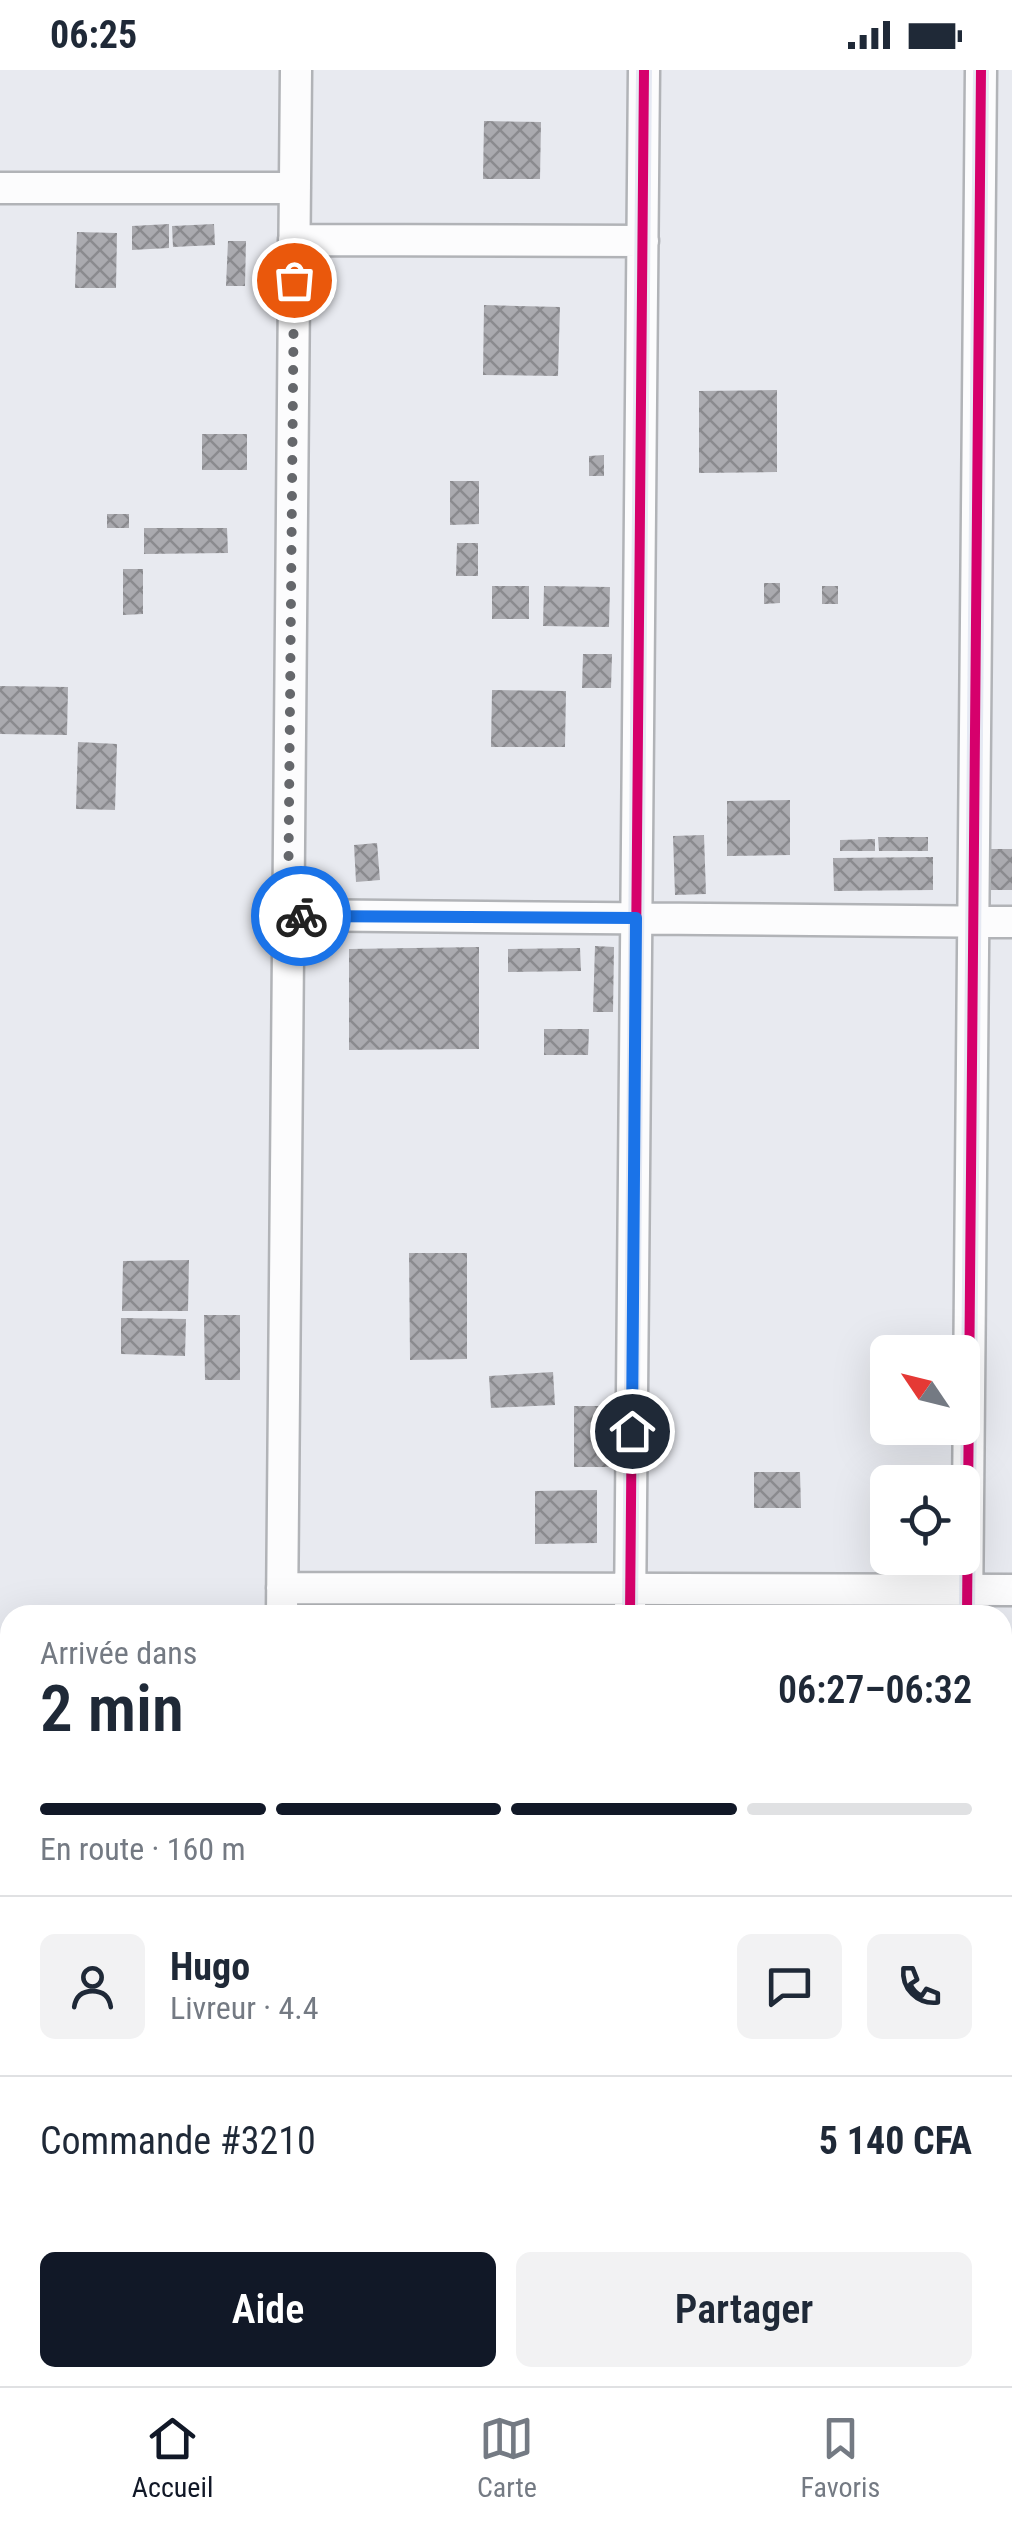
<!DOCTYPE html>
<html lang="fr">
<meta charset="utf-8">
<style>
body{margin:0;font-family:"Roboto Condensed",sans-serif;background:#f2f2f3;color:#1f2937;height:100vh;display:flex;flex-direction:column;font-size:38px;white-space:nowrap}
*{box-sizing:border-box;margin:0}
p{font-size:32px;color:#747a83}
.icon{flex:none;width:55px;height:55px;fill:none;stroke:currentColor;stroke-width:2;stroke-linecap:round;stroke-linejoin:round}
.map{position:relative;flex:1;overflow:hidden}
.drawer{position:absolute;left:0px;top:1535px;width:1012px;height:782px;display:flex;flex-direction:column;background:#fff;border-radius:30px 30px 0 0;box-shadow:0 10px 40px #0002}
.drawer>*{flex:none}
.needle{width:65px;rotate:305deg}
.tools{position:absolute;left:870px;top:1265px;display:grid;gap:20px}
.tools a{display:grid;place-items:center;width:110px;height:110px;border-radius:15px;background:#fff;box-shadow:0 10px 40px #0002;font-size:50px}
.pin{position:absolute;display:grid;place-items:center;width:85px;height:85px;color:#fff;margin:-42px;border:5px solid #fff;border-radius:50%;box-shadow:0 2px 10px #0007}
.courier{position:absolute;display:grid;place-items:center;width:100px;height:100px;margin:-50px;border:8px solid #1a73e8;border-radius:50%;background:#fff;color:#222;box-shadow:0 2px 12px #0007}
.summary em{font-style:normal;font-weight:600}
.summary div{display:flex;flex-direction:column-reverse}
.summary{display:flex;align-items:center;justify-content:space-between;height:170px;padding:0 40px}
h1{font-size:65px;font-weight:600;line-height:75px}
.bar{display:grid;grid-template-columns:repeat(4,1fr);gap:15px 10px;align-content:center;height:120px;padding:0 40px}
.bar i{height:12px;border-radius:8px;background:#e0e1e3}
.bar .current{background:#111827}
.bar p{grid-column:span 4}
.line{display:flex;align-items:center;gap:25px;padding:0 40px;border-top:2px solid #e0e1e3}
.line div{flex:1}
.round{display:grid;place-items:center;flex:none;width:105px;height:105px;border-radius:15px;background:#f2f2f3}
.cta{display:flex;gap:20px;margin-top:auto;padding:20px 40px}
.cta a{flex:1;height:115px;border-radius:15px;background:#111827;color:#fff;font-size:40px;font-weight:600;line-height:115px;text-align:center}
.cta a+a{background:#f2f2f3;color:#1f2937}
.status{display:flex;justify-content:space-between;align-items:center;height:70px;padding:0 50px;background:#fff;direction:ltr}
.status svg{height:28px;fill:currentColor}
.menu{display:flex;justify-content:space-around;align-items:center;height:140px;border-top:2px solid #e0e1e3;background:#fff;font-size:28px;color:#747a83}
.menu a{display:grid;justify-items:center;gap:5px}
.menu .current{color:#111827}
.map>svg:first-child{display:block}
.building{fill:url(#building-cross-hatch)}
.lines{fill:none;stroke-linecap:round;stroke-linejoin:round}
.street-casing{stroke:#b1b3b7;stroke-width:35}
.street{stroke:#fcfcfd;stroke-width:30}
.cycleway-casing{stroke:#e5e9f3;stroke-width:16}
.cycleway{stroke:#d6006c;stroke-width:10}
.done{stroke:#65676b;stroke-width:10;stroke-dasharray:0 18}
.route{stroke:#1a73e8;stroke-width:12}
</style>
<div class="status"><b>06:25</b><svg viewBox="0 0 49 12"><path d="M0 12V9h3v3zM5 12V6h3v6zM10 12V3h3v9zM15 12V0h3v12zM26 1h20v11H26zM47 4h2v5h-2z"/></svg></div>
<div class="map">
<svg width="1012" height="2316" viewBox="0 0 1012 2316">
<defs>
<pattern id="building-cross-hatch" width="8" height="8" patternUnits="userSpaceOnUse" patternTransform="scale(2.5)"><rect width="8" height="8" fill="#aaaaaf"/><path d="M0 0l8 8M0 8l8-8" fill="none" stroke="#8a8a8e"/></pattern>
</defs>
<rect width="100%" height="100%" fill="#e8eaf0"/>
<!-- building -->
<path class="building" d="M484 51 541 52 540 109H483Z
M169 154V178L132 180V156Z
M214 154 215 175 173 177 172 156Z
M77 162 117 163 116 218H75Z
M228 171H246L245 216H226Z
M484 235 560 237 558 306 483 305Z
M777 320V402L699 403V321Z
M202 364H247V400H202Z
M604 385V406H589V386Z
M450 411H479V454L450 455Z
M107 444H129V458H107Z
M144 458H227L228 483 144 484Z
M457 473H478V506H456Z
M123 499H143V544L123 545Z
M764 513H780V533L764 534Z
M492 516H529V549H492Z
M544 516 610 517 609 557 543 556Z
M822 516H838V534H822Z
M583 584H612L611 618H582Z
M0 616 68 617 67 665 0 664Z
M492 620 566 621 565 677H491Z
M78 672 117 674 115 740 76 739Z
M790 730V785L727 786V731Z
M704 765 706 824 675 825 673 766Z
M878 767H928V781H879Z
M875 769V781H840V770Z
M377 773 380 810 356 812 354 775Z
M988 779H1012V820H988Z
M933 787V820L834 821 833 788Z
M595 876 614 877 613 942H593Z
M479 877V979L349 980V879Z
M580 878 581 901 508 902V879Z
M544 959H589L588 985H544Z
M409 1183H467V1289L410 1290Z
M189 1190 188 1241H122L123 1191Z
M204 1245H240V1310H205Z
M121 1248 186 1249 185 1286 121 1284Z
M553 1302 555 1335 491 1338 489 1306Z
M574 1336H611L612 1397H574Z
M754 1402H800L801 1438H754Z
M597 1420V1473L535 1474V1421Z
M881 1478H888V1488H929V1495L880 1496Z
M509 2308H579V2316H509Z"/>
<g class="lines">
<defs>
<path id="street" d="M0 118H295
M294 170 643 171
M288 845 1012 852
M282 1518 1012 1520
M282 1545 296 0
M630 1545 644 0
M967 1545 981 0
M1002 2207H1012
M275 2316V2308
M960 2316 961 2308"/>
</defs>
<!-- street casing -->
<use href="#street" class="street-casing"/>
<!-- street -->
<use href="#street" class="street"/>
<defs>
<path id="cycleway" d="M630 1545 644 0
M967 1545 981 0"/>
</defs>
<!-- cycleway casing -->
<use href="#cycleway" class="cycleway-casing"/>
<!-- cycleway -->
<use href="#cycleway" class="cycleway"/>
</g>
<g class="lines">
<!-- done -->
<path class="done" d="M294 210 288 846H301"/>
<!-- route -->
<path class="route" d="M301 846 636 848 632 1361"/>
</g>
</svg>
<div class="tools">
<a><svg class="needle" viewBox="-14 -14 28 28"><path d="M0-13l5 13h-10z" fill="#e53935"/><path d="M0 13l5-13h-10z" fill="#747a83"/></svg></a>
<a><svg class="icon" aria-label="locate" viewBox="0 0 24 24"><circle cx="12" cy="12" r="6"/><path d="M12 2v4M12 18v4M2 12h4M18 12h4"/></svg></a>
</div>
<div class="pin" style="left:294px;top:210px;background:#ea580c"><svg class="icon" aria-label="bag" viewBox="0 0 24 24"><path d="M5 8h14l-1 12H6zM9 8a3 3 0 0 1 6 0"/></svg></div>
<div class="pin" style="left:632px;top:1361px;background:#1f2937"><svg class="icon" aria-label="home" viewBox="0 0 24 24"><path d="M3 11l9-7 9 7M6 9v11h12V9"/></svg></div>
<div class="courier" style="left:301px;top:846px"><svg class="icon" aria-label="bike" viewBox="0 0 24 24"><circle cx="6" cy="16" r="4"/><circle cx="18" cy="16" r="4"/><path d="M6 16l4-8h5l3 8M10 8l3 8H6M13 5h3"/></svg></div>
<section class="drawer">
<div class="summary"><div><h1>2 min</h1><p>Arrivée dans</p></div><em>06:27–06:32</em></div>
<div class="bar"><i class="current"></i><i class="current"></i><i class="current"></i><i></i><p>En route · 160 m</p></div>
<div class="line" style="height:180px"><a class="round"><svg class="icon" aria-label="person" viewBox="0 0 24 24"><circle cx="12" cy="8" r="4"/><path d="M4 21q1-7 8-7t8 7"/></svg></a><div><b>Hugo</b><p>Livreur · 4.4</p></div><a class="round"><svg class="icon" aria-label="chat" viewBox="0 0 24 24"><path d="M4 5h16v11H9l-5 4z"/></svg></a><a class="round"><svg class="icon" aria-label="phone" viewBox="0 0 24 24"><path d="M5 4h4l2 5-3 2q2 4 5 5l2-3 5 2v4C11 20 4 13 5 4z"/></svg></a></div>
<div class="line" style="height:130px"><div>Commande #3210</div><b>5 140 CFA</b></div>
<div class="cta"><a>Aide</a><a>Partager</a></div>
</section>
</div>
<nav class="menu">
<a class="current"><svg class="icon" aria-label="home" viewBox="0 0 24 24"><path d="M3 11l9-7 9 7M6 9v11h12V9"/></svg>Accueil</a>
<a><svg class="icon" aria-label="map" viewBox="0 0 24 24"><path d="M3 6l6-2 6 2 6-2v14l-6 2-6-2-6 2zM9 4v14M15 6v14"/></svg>Carte</a>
<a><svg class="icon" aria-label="saved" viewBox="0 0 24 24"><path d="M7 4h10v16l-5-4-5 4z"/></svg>Favoris</a>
</nav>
